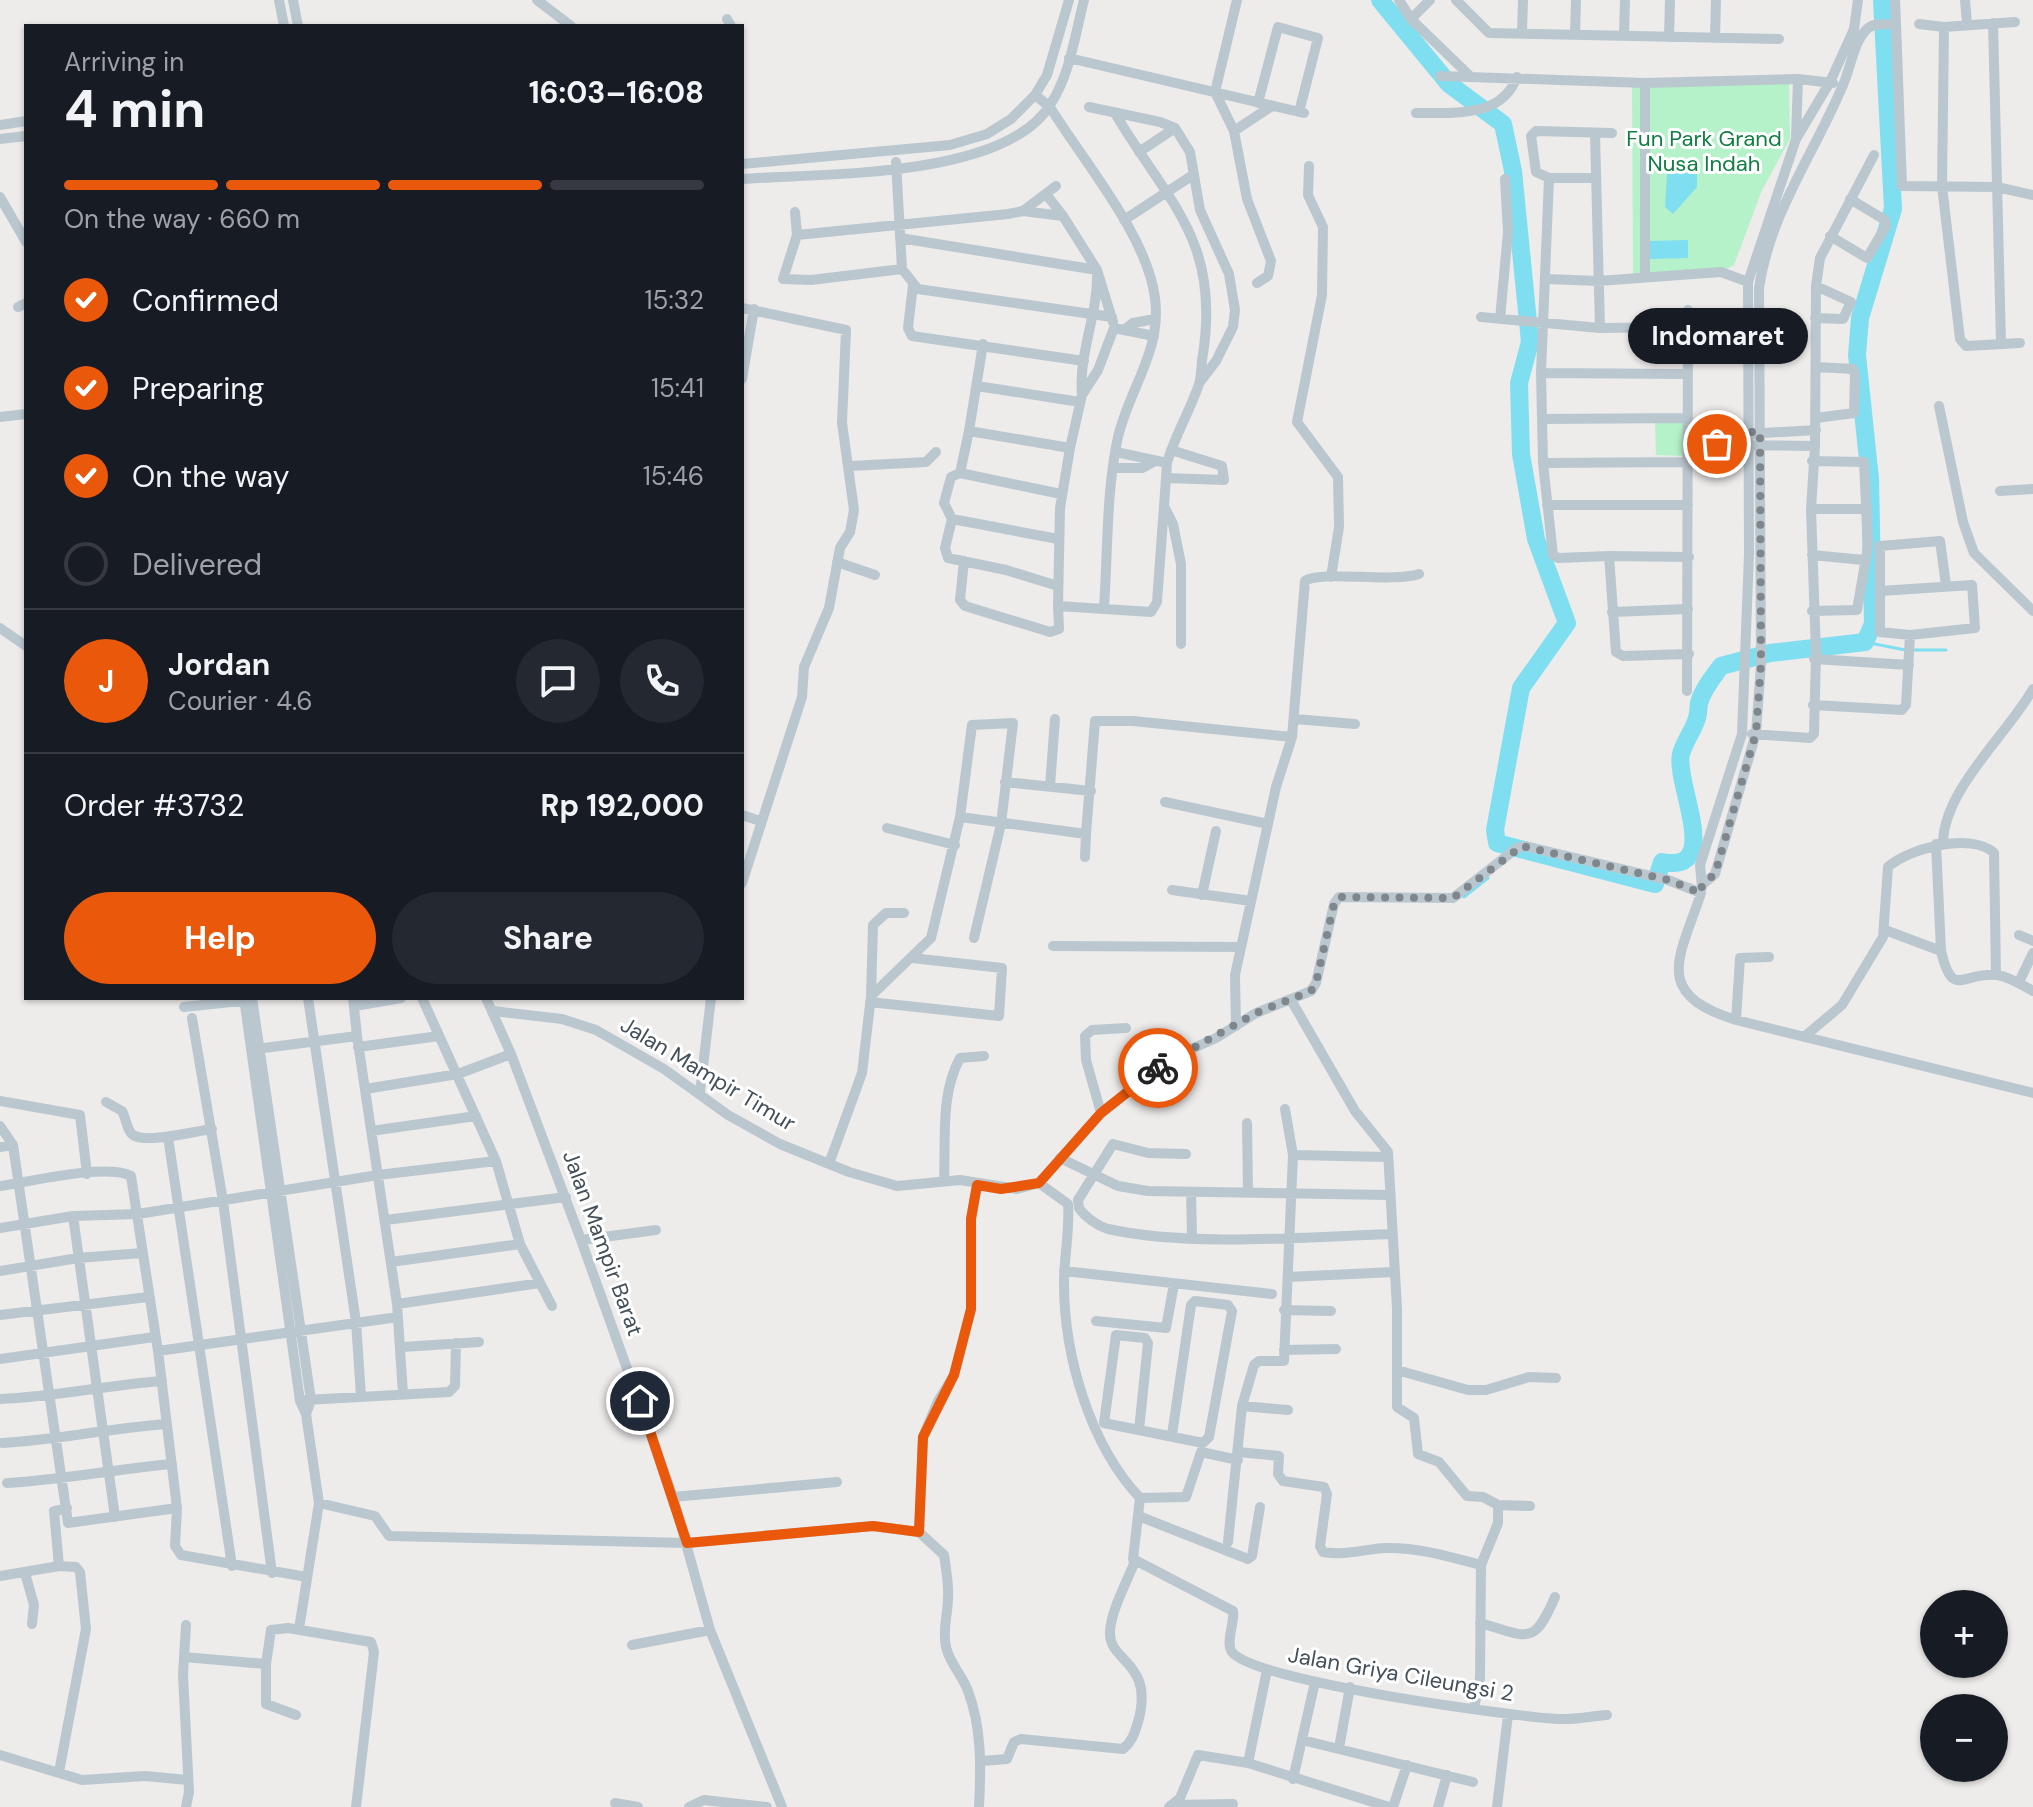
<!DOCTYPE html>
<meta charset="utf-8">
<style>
body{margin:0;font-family:"DM Sans",sans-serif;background:#242831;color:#f1f3f6;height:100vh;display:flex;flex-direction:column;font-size:30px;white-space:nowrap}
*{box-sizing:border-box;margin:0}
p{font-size:26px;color:#9ea1a6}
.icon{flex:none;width:44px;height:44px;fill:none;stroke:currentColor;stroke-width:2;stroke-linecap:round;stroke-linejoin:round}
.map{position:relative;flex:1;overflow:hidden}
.sheet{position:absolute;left:24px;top:24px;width:720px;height:976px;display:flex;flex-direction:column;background:#171b24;border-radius:0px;box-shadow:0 2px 6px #0004}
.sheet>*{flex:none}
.buttons{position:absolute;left:1920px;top:1590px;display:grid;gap:16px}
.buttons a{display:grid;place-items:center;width:88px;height:88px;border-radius:50%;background:#171b24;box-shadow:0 2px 6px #0004;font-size:40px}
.pin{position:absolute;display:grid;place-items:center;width:68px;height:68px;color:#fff;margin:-34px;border:4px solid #fff;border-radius:50%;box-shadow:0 2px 8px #0007}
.courier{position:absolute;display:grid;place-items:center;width:80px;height:80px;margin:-40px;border:6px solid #ea580c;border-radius:50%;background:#fff;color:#222;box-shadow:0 2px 10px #0007}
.bubble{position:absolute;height:56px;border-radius:28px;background:#171b24;box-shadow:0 2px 6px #0004;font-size:26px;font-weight:700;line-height:56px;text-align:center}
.overview em{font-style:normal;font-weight:700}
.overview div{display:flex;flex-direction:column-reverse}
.overview{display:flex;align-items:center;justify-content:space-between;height:136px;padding:0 40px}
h1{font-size:52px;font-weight:700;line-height:60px}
.bar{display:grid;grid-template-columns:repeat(4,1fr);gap:12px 8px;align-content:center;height:96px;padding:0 40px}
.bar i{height:10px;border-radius:6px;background:#363941}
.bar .selected{background:#ea580c}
.bar p{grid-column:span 4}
.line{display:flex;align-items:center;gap:20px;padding:0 40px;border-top:2px solid #363941}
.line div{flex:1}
.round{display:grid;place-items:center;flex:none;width:84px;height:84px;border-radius:42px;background:#242831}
ol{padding:0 40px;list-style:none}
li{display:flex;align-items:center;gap:24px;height:88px}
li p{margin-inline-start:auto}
li .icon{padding:8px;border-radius:50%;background:#ea580c;color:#fff;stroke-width:4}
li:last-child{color:#9ea1a6}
li i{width:44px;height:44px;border:4px solid #363941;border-radius:50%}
.action{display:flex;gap:16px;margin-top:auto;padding:16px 40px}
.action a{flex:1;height:92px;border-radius:48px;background:#ea580c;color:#fff;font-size:32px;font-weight:700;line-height:92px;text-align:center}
.action a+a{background:#242831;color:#f1f3f6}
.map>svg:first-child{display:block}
.green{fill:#b5f1c9}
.water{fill:#7fdff1}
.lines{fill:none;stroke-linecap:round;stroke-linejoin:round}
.stream{stroke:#7fdff1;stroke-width:3}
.river{stroke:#7fdff1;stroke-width:18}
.minor{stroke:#bbc7cf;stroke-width:10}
.done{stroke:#7f868c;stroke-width:8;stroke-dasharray:0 14.4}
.route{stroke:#ea580c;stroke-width:10}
.labels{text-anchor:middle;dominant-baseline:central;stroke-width:6;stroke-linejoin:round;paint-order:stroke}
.park-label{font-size:22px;fill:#107e41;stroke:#fff}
.street-label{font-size:22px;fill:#435059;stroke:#fff}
</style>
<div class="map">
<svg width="2033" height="1807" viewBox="0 0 2033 1807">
<rect width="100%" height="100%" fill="#eeebeb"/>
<!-- green -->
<path class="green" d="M1632 78 1789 80 1790 139 1762 190 1734 265 1721 272 1633 275Z
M1655 423H1684L1683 456 1656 455Z"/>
<!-- water -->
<path class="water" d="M1689 161 1697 172V187L1673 214 1665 207 1667 174Z
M1688 240V258L1650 259V241Z"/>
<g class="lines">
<!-- stream -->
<path class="stream" d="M1865 642 1905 650
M1914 650H1946
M1464 897 1488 878"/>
<!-- river -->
<path class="river" d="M1380 0 1449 84 1503 124 1513 171 1530 342 1519 383 1521 454 1536 539 1567 623 1521 688 1495 830 1497 843 1655 884 1662 862C1724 874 1674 783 1681 754 1684 743 1692 732 1696 721 1699 714 1698 709 1699 703 1703 689 1713 677 1721 666L1770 653 1865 642 1873 624 1870 479 1857 355 1860 318 1893 209 1882 0"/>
<!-- minor -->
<path class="minor" d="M279 0 284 26
M293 0 298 26
M537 0 571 26
M1237 0 1215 92 1234 131 1247 199 1271 261 1268 276 1257 283
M1399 0 1411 19 1470 76
M1456 0 1489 33 1779 39
M1965 0 1967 23
M727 19 731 26
M1411 19 1430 0
M1993 23 2001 343
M1896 24 1902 186 1997 187 2033 195
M1919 24 1944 27 2015 22
M1944 27 1942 186 1960 339 1966 346 2020 343
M1522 33 1523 0
M1575 35 1576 0
M1624 36 1625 0
M1669 37 1670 0
M1715 38 1716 0
M1069 58 1304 113
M1440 76 1645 83 1798 79 1833 83
M1645 83V277
M1035 95 1050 107C1083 161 1147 235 1155 298 1162 351 1129 389 1118 437 1106 492 1108 552 1104 607
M1258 103 1278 27 1318 38 1299 112
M1089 107 1160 122 1175 128 1190 152 1200 210 1229 274 1235 310 1233 327 1216 361 1200 382
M1416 113C1453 112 1501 119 1517 77
M0 125 26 121
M1234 131 1272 106
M1612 133 1536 131 1531 136 1536 172 1549 178 1541 373 1543 463 1553 555 1558 558 1609 556 1616 652 1623 656 1689 654
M1595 134 1600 328
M1796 137 1798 79
M0 139 26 136
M1139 152 1175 128
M896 162 902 269 918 289 1112 317
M742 164 950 145 987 134 1011 119 1035 95 1047 75 1069 0
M1309 166 1308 195 1323 227 1322 295 1297 422 1338 477 1339 527 1331 577
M1549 178H1595
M742 179C822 173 1004 179 1050 105 1070 75 1075 35 1084 0
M1046 194 1063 216
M0 197 26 242
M1023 211 1063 216 1097 270 1113 322
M795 212 797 235 783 279 811 280 902 269
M1124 220 1193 175
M797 235 1008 214 1023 211 1056 186
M1830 236 1867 258 1886 226 1885 220 1850 199
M900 238 1097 270C1099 313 1078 353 1082 395
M1547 279 1598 281 1721 272 1748 282
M913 285 908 328 912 336 1084 361
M18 307 26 303
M742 308 846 330 842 423 854 510 850 532 840 548 829 608 804 667 802 697 742 883
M1481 317 1600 328 1687 327
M1815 318 1843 319 1851 302 1816 286
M1500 319 1508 232 1505 179
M1124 330 1133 323 1155 319
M983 344 969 431 1070 448
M1816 367 1853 369 1855 375 1854 413 1816 418
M1541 373 1687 374
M742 379 754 309
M977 386 1080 402
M1939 406 1963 522 1974 553 2033 611
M0 417 26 414
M1542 419 1688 418
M969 431 960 473 1061 494
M1688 432 1746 434 1816 430
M1688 444 1815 446
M1116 452 1167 463C1175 435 1190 411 1199 384 1202 375 1201 363 1203 354 1220 241 1170 205 1116 115
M1812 461 1864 462 1868 546 1857 610 1812 611
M1167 463 1164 506 1173 524 1181 564V644
M1543 463 1688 462
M851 466 926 462 936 452
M1115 468H1142L1155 461
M960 473 951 477 944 503 952 519 1058 539
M1166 478 1224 480 1222 466 1171 450
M2000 491 2033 489
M1547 505H1688
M1811 509H1867
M952 519 945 548 948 558 1006 570 1058 586
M1812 555 1864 560
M1609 556 1689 557
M964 561 960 600 965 606 1050 632 1059 629 1058 606 1151 612 1157 602 1164 506
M837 562 875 575
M1058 606 1060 508 1070 448 1082 395 1098 370 1114 328 1154 336
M1612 612 1688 609
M0 628 26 646
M1910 635 1880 632V546L1940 541 1946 585
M1814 659 1909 665
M1687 691 1688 310
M1813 705 1902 710 1906 705 1910 635 1975 628 1972 585 1880 591
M1295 719 1355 724
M1752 734 1810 738 1814 734 1816 654 1811 509 1815 446 1816 286 1820 258 1874 155
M1005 782 1091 791
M1050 786 1055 719
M1165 802 1268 824
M742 815 760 821
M960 817 1086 834 1095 721H1133L1292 737
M887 828 955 845
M1936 844 1941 951
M1943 844C1943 790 2007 735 2033 689
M1085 857 1086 834
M1702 885 1715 874 1756 733 1761 664 1759 288C1770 213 1814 154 1843 85 1850 70 1854 41 1867 29 1874 22 1886 25 1896 24L1895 0
M1702 887 1700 865 1742 734 1749 554 1748 282 1796 139 1830 82 1854 29 1858 0
M1172 890 1251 901
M1202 895 1216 831
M1885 930 1941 951C1953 1001 1963 971 1997 975 2010 977 2022 985 2033 991
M2019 935 2033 941
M1053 946 1241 947
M2019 982 2033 953
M871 996 931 938 960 817 972 725 1013 723 1001 824 974 938
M244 998 300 1401 306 1414 319 1503 299 1629
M252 998 311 1400 306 1414
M308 998 356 1322 361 1396
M422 998 496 1161 520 1244 552 1306
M486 998 511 1054 581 1240 673 1497 710 1630 782 1807
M1291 1000 1355 1111 1388 1152 1397 1308V1407L1414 1418 1418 1454 1439 1462 1467 1496 1483 1497 1498 1505V1523L1481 1565 1480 1678 1474 1708
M870 1002 999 1016 1002 968 912 958
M355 1006 401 998
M184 1007 250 1000
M493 1011 562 1019 596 1030 664 1069 728 1115 780 1144 849 1172 897 1186 960 1180 1017 1189 1039 1183 1101 1113 1169 1059 1216 1038 1256 1013 1311 991 1316 983 1334 904 1339 897 1453 898 1517 848 1525 846 1668 880 1701 893C1680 958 1651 993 1736 1020L2033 1093
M192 1018 223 1201 272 1573
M1736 1020 1740 958 1769 957
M1236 1026 1235 975 1276 787 1292 737 1305 581C1320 570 1391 583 1419 574
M357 1036 397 1304 403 1394
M1804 1037 1842 1005 1883 937 1888 867C1909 848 1972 832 1994 853L1996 975
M358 1047 439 1036
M256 1049 357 1036 353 998
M365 1089 458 1074 511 1054
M700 1092 711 998
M0 1101 80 1115 87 1174
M106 1102 122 1111C126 1118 127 1131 133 1135 146 1144 195 1131 212 1129
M1101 1113 1086 1060 1085 1036 1092 1030 1126 1028
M1247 1123 1248 1193
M0 1126 13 1145 68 1523 177 1508 175 1546 181 1555 307 1577
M371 1131 476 1116
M168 1137 232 1566
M0 1147 13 1145
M1186 1154 1148 1153 1113 1144 1078 1200 1079 1208C1085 1217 1098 1226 1108 1229 1189 1247 1307 1237 1391 1234
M1293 1155 1388 1157
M1060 1158 1118 1186 1148 1191 1388 1195
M830 1161 862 1073 871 996 873 925 886 913H904
M944 1181C946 1141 940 1094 960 1058L984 1056
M1039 1183 1068 1204C1070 1229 1064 1257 1064 1283 1064 1356 1090 1445 1140 1498L1133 1559 1233 1611C1235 1622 1225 1643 1232 1652 1255 1682 1511 1716 1558 1719 1574 1720 1591 1716 1607 1715
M0 1186C29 1182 107 1163 131 1176L158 1351 177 1508
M1191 1192 1192 1236
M73 1216 115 1517
M386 1220 566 1197
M0 1228 73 1216 138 1214 378 1175 496 1161
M581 1240 656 1230
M391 1262 520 1244
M0 1271 78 1258 142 1253
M1064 1271 1272 1294
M1288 1277 1394 1272
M397 1304 540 1283
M1284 1310 1331 1311
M0 1315 148 1297
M1096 1321 1166 1328 1174 1284
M403 1347 479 1342
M1284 1350 1336 1349
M158 1351 398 1317
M0 1359 154 1337
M1397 1370 1468 1390H1486L1529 1377 1556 1378
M0 1399C55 1397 107 1385 162 1381
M306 1400 449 1392 455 1386 456 1343
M1242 1406 1288 1410
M1139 1430 1148 1343 1145 1338 1116 1335 1104 1423 1203 1443 1209 1437 1232 1311 1228 1305 1195 1301 1191 1305 1172 1435
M2 1443C57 1440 111 1428 167 1424
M1238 1452 1279 1456 1278 1474 1283 1481 1324 1487 1327 1494 1320 1546 1323 1552C1345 1556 1364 1549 1386 1548 1418 1547 1450 1557 1481 1565
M7 1483C62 1480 116 1469 172 1464
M673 1497 837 1482
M1140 1498 1186 1497 1201 1452 1238 1460
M319 1503 375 1516 389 1536 687 1543 873 1526 919 1532 944 1555C946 1569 949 1584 948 1598 948 1615 942 1629 946 1647 950 1664 962 1675 968 1691 982 1728 981 1768 979 1807
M1498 1505 1530 1506
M1141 1517 1248 1559 1252 1556 1260 1507
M919 1532 923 1437 938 1401 954 1375 971 1309V1219L977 1185
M1228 1542 1242 1406 1254 1365 1259 1361H1284L1293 1155 1285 1109
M59 1566 54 1511 67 1508
M25 1573 34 1605 32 1624
M0 1576 59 1566 76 1567 80 1572 86 1629 59 1772
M1480 1623C1528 1636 1533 1648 1555 1597
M632 1645 710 1630
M184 1657 266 1664
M296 1715 266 1704V1664L271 1630 288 1628 371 1642 374 1652 356 1807
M1302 1740 1473 1782
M1339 1748 1350 1687
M0 1755 82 1780 145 1776 188 1780
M982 1761 1007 1759 1014 1742 1021 1739 1123 1749C1132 1742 1135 1732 1138 1722 1155 1661 1108 1662 1110 1632 1111 1610 1127 1582 1135 1561
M1248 1763 1389 1807
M1293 1779 1315 1682
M615 1803 638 1807
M1171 1805 1233 1804
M186 1807 189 1792 183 1675 186 1625
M689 1807 704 1800 767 1807
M1169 1807 1180 1798 1198 1755 1248 1763 1267 1670
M1393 1807 1407 1765
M1438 1807 1447 1775
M1497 1807 1508 1715"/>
</g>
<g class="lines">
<!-- done -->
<path class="done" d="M1158 1068 1256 1013 1311 991 1316 983 1334 904 1339 897 1453 898 1522 846 1668 880 1701 893 1702 885 1715 874 1756 733 1761 664 1760 432H1688V444H1717"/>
<!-- route -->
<path class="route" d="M640 1401 687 1543 873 1526 919 1532 923 1437 954 1375 971 1309V1219L977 1185 1001 1189 1039 1183 1101 1113 1158 1068"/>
</g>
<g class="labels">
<!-- park labels -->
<g class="park-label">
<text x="1704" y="138">Fun Park Grand<tspan x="1704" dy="25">Nusa Indah</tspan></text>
</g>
<!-- street labels -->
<g class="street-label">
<text transform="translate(708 1074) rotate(31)">Jalan Mampir Timur</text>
<text transform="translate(603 1243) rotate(70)">Jalan Mampir Barat</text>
<text transform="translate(1401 1674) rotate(10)">Jalan Griya Cileungsi 2</text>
</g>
</g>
</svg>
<div class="buttons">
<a>+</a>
<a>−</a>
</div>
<div class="pin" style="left:1717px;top:444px;background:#ea580c"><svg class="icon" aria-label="bag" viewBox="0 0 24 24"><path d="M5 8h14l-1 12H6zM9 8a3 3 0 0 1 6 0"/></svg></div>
<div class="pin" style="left:640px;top:1401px;background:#1f2937"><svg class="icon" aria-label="home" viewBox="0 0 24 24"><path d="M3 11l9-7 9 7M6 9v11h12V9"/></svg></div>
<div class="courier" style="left:1158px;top:1068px"><svg class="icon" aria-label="bike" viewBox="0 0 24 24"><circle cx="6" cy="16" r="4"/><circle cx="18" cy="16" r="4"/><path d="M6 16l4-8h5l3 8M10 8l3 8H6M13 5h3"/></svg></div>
<div class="bubble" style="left:1628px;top:308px;width:180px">Indomaret</div>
<section class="sheet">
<div class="overview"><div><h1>4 min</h1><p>Arriving in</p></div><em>16:03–16:08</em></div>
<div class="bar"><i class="selected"></i><i class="selected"></i><i class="selected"></i><i></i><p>On the way · 660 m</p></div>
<ol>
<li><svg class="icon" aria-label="check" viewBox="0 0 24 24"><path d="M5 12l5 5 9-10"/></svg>Confirmed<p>15:32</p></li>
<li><svg class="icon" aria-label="check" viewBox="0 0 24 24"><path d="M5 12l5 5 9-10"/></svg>Preparing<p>15:41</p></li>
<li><svg class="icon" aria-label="check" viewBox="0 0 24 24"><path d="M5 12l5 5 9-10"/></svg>On the way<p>15:46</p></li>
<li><i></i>Delivered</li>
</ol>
<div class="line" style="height:144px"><b class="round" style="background:#ea580c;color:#fff">J</b><div><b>Jordan</b><p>Courier · 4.6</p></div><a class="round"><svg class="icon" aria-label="chat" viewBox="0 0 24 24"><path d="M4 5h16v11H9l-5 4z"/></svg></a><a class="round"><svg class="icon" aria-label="phone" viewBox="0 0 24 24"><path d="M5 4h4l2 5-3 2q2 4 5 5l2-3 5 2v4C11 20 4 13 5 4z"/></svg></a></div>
<div class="line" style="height:104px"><div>Order #3732</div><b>Rp 192,000</b></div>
<div class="action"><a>Help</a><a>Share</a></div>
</section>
</div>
